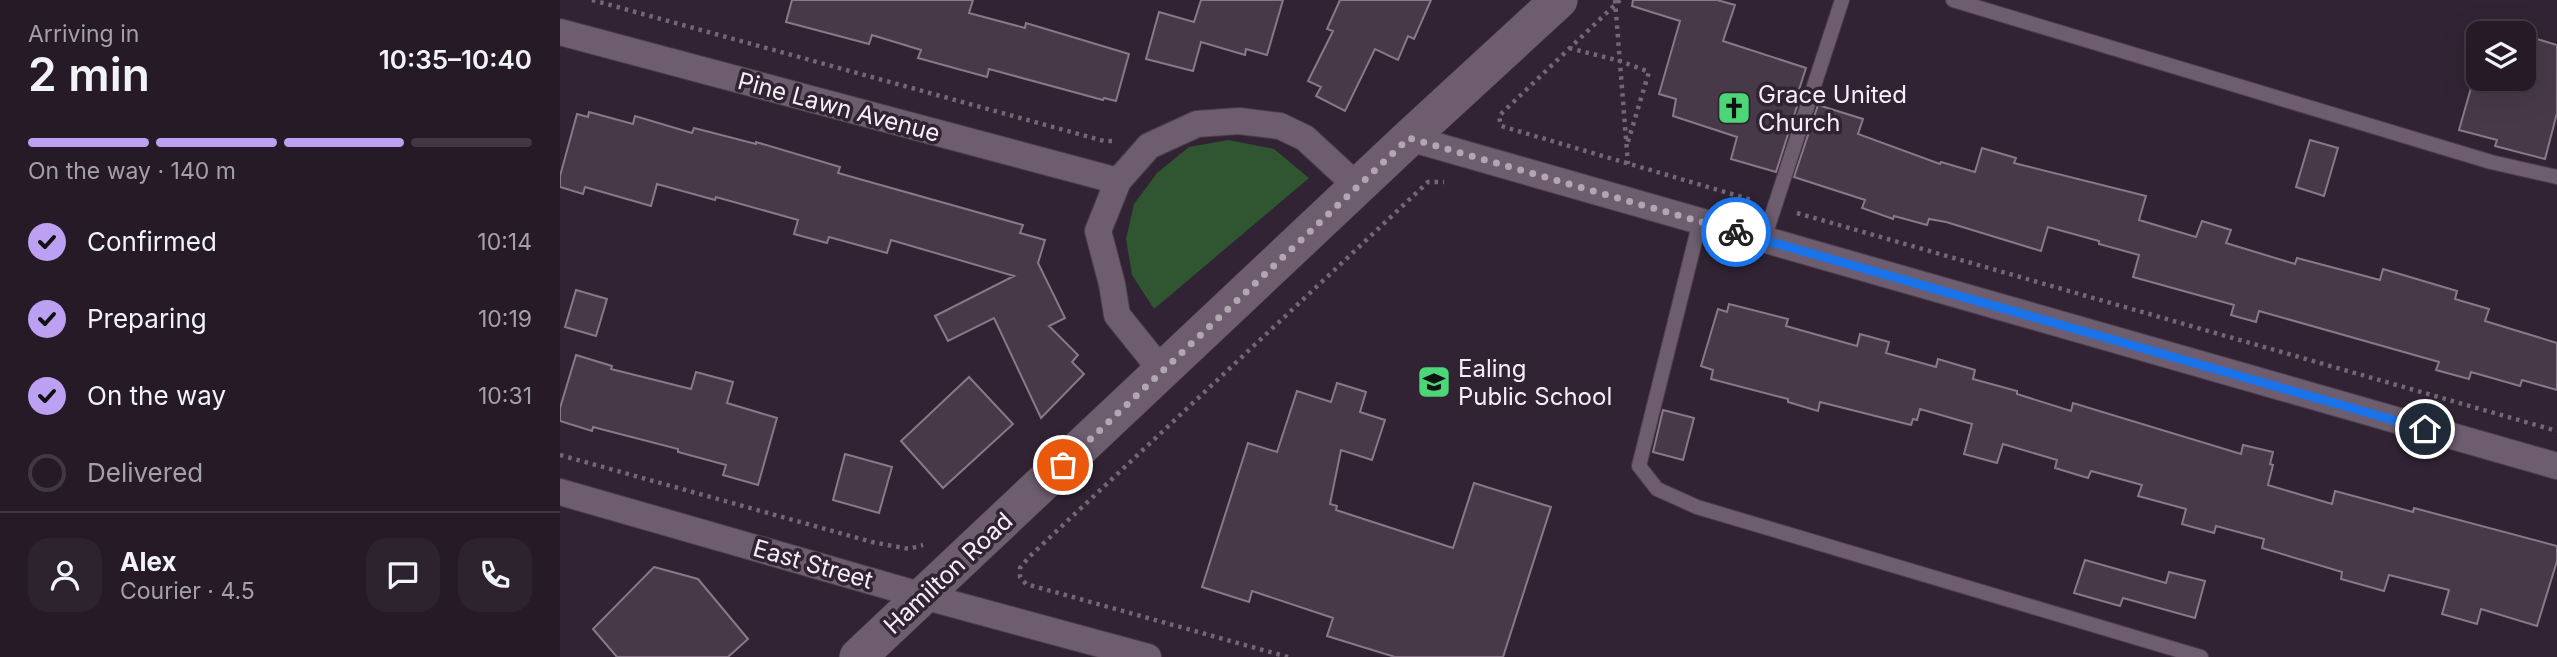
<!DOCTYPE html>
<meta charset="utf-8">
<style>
body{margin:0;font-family:Inter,sans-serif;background:#2d232e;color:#f1f3f6;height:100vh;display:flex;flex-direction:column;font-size:26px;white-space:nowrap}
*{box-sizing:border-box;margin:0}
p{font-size:23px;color:#a3a1a7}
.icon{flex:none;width:38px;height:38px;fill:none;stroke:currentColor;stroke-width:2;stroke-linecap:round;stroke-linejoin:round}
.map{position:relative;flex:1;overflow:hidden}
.drawer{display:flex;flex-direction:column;background:#251a26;width:560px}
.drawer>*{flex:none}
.buttons{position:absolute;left:1906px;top:21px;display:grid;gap:14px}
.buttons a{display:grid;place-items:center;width:70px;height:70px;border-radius:14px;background:#251a26;box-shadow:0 7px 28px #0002,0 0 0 2px #423843;font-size:35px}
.pin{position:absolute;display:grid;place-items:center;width:60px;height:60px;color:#fff;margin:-30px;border:4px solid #fff;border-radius:50%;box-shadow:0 2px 7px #0007}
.courier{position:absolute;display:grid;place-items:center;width:70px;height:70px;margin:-35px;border:5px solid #1a73e8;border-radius:50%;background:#fff;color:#222;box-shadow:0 2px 9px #0007}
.headline em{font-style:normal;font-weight:600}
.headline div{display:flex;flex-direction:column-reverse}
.headline{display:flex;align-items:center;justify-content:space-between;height:119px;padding:0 28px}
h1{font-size:46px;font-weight:600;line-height:52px}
.bar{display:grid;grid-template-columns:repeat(4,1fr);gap:10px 7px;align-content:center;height:84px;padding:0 28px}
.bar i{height:9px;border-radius:5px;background:#423843}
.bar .on{background:#bca0f2}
.bar p{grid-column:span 4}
.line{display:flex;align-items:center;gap:18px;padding:0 28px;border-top:2px solid #423843}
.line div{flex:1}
.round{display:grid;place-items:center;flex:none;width:74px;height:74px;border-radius:21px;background:#2d232e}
ol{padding:0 28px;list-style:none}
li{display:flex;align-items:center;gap:21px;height:77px}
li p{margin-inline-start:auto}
li .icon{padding:7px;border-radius:50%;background:#bca0f2;color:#111;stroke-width:4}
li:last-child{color:#a3a1a7}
li i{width:38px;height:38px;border:4px solid #423843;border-radius:50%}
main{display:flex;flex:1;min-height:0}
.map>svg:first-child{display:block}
.green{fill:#2f5531}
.building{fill:#483949;stroke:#88788a;stroke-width:2}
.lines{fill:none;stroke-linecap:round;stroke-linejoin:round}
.lane-casing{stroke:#4a3e4b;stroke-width:16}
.street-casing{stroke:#4a3e4b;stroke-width:28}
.secondary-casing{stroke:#4a3e4b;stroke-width:38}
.path{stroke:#736775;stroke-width:4.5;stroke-dasharray:3.5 5;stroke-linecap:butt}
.lane{stroke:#6d5d6e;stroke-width:14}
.street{stroke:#6d5d6e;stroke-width:26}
.secondary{stroke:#6d5d6e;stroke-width:37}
.done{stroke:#b1a6b2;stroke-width:7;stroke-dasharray:0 12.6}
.route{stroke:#1a73e8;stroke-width:9}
.labels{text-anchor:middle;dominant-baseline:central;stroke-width:7;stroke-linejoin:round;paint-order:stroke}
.poi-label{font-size:24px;fill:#f6edf7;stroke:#312333;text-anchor:start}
.street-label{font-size:24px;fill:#f6edf7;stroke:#312333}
</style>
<main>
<section class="drawer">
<div class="headline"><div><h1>2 min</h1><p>Arriving in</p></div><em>10:35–10:40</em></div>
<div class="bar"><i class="on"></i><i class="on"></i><i class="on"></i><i></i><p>On the way · 140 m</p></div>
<ol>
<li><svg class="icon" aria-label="check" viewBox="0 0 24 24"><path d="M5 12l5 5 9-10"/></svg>Confirmed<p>10:14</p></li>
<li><svg class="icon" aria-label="check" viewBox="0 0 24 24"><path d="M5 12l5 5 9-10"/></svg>Preparing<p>10:19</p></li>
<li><svg class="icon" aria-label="check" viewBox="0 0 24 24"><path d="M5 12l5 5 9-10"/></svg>On the way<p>10:31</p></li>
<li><i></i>Delivered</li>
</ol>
<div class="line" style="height:126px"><a class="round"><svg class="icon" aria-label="person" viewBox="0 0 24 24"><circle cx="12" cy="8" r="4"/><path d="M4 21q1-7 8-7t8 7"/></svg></a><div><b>Alex</b><p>Courier · 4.5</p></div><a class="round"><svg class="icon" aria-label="chat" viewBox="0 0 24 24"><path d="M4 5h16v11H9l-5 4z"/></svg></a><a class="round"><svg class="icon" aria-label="phone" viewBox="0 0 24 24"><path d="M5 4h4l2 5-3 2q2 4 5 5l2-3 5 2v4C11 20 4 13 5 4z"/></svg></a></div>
</section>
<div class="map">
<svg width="1997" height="657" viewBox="0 0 1997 657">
<rect width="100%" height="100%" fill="#312333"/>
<!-- green -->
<path class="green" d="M668 140 714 149 749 178 594 309 572 275 566 239 574 204 597 173 629 147Z"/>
<!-- building -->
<path class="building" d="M232 0H413L409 13 465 28 466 23 569 54 556 101 544 98 543 100 429 69 427 77 358 58 361 50 312 35 309 44 226 22Z
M641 0H723L707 55 686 49 685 55 641 42 633 71 586 59 599 12 634 22Z
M780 0H871L854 39 848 36 838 60 815 49 785 111 756 96 761 87 748 81 773 31 767 29Z
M1073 0H1157L1175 5 1163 41 1246 68 1236 99 1239 100 1216 172 1171 159 1177 137 1113 116 1116 99 1099 94 1120 21 1072 6Z
M1964 35 1997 45V113L1985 159 1935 146 1937 140 1899 130 1913 81 1950 91 1954 79H1964Z
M1258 105 1303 119 1298 134 1380 164 1381 162 1415 172 1422 148 1456 158 1454 163 1586 196 1579 220 1636 237 1642 221 1671 230 1666 243 1735 264 1737 258 1820 280 1823 269 1897 291 1895 299 1929 309 1925 321 1997 343V390L1962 380 1960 386 1911 372 1909 379 1876 370 1879 362 1699 311 1696 322 1671 315 1674 305 1573 277 1579 255 1539 244V241L1488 227 1481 251 1386 222 1369 219 1367 225 1334 216 1333 219 1302 208 1305 200 1234 177Z
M29 112 73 124 75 116 132 133 134 128 196 144V142L280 167 278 173 463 225 460 233 485 240 478 263 505 318 489 326 518 355 512 362 524 374 481 418 434 318 388 341 375 316 454 276 331 240 327 253 269 237 267 243 234 234 238 220 156 197 155 200 97 184 91 206 25 187 23 194 0 187V176L17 114 28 117Z
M1750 140 1778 148 1764 196 1736 187Z
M16 290 47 299 36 336 5 327Z
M1169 304 1228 319 1226 326 1297 346 1300 334 1329 342 1326 353 1376 367 1378 359 1415 370 1413 379 1457 391V394L1511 411 1513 403 1681 454 1683 445 1713 452 1710 464 1713 465 1708 485 1772 504 1775 491 1853 512 1854 508 1997 546V561L1977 626 1921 609 1917 624 1882 614 1889 590 1829 575 1824 591 1781 579 1782 572 1702 548 1704 539 1656 526 1654 533 1622 524 1626 509 1578 496 1582 485 1531 471 1528 478 1495 468 1497 460 1443 444 1437 463 1404 454 1412 424 1360 409 1357 420 1353 419 1351 425 1260 402 1258 411 1228 402V399L1151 379 1153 370 1141 366 1158 309 1167 312Z
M16 355 52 366 51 369 131 389 136 372 173 382 167 403 217 418 198 485 163 475 166 465 118 452V449L33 427 32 431 0 421V408Z
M409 377 453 424 383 488 341 441Z
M777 383 806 392 800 412 825 420 812 460 781 450 770 504 777 506 776 510 893 548 914 483 991 507 943 657H835L767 636 773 618 692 591 689 602 642 587 688 443 717 452 737 391 771 402Z
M1103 410 1134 418 1123 460 1093 452Z
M285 454 332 467 319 513 273 500Z
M1525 560 1606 583 1609 572 1645 581 1635 618 1563 598 1560 606 1514 593Z
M94 567 138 579 188 639 168 657H57L33 629Z"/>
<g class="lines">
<defs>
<path id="lane" d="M1393 0 1931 162 1997 177
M1140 221 1079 466 1097 489 1137 507 1641 657
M1204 239 1282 0"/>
<path id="street" d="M0 32 558 181
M849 138 1997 466
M602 371 557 315 552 284 538 231 558 181 589 146 637 124 679 121 720 126 745 138 798 187
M0 492 363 596 588 657"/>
<path id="secondary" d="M298 657 849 138 999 0"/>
</defs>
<!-- lane casing -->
<use href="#lane" class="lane-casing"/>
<!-- street casing -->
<use href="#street" class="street-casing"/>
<!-- secondary casing -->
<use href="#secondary" class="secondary-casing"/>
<!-- path -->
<path class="path" d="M32 0 544 141H554
M1055 0 1068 164
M1060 0 943 112 939 116 941 126 1192 200
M1009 48 1060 61 1089 72 1067 145
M1237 213 1997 431
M0 455 312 542 349 549 363 545
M728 657 466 584 460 577V568L469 557 868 182H884"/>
<!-- lane -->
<use href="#lane" class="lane"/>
<!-- street -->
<use href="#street" class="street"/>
<!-- secondary -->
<use href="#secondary" class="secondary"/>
</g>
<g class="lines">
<!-- done -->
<path class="done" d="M503 465 849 138 1176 232"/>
<!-- route -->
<path class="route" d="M1176 232 1865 429"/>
</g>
<!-- icons -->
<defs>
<symbol id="church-square" viewBox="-11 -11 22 22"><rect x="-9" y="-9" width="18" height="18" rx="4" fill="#4bd677" stroke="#312333"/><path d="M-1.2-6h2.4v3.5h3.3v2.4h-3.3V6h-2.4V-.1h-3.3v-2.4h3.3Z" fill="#111"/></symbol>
<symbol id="school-square" viewBox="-11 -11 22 22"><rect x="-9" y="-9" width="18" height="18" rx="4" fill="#4bd677" stroke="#312333"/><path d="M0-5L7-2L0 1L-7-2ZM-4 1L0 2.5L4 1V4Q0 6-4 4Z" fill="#111"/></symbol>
</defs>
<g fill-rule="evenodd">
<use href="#church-square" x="1155" y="89" width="38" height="38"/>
<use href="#school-square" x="855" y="363" width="38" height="38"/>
</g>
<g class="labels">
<!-- poi labels -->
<g class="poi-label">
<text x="1198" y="94">Grace United<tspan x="1198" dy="28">Church</tspan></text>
<text x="898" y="368">Ealing<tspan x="898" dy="28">Public School</tspan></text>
</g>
<!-- street labels -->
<g class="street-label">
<text transform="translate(279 107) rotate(15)">Pine Lawn Avenue</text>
<text transform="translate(253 564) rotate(16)">East Street</text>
<text transform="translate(388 573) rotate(-43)">Hamilton Road</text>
</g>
</g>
</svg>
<div class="buttons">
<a><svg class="icon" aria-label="layers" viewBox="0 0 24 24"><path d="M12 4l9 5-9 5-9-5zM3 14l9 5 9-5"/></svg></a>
</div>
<div class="pin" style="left:503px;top:465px;background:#ea580c"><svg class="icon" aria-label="bag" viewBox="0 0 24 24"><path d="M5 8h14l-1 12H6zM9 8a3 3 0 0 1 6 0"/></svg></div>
<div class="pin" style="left:1865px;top:429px;background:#1f2937"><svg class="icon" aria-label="home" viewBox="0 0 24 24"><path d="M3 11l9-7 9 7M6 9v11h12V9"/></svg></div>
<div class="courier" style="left:1176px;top:232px"><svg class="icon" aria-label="bike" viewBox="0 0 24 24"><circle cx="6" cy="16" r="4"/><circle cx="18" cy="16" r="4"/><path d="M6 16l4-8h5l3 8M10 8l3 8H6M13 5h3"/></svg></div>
</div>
</main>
